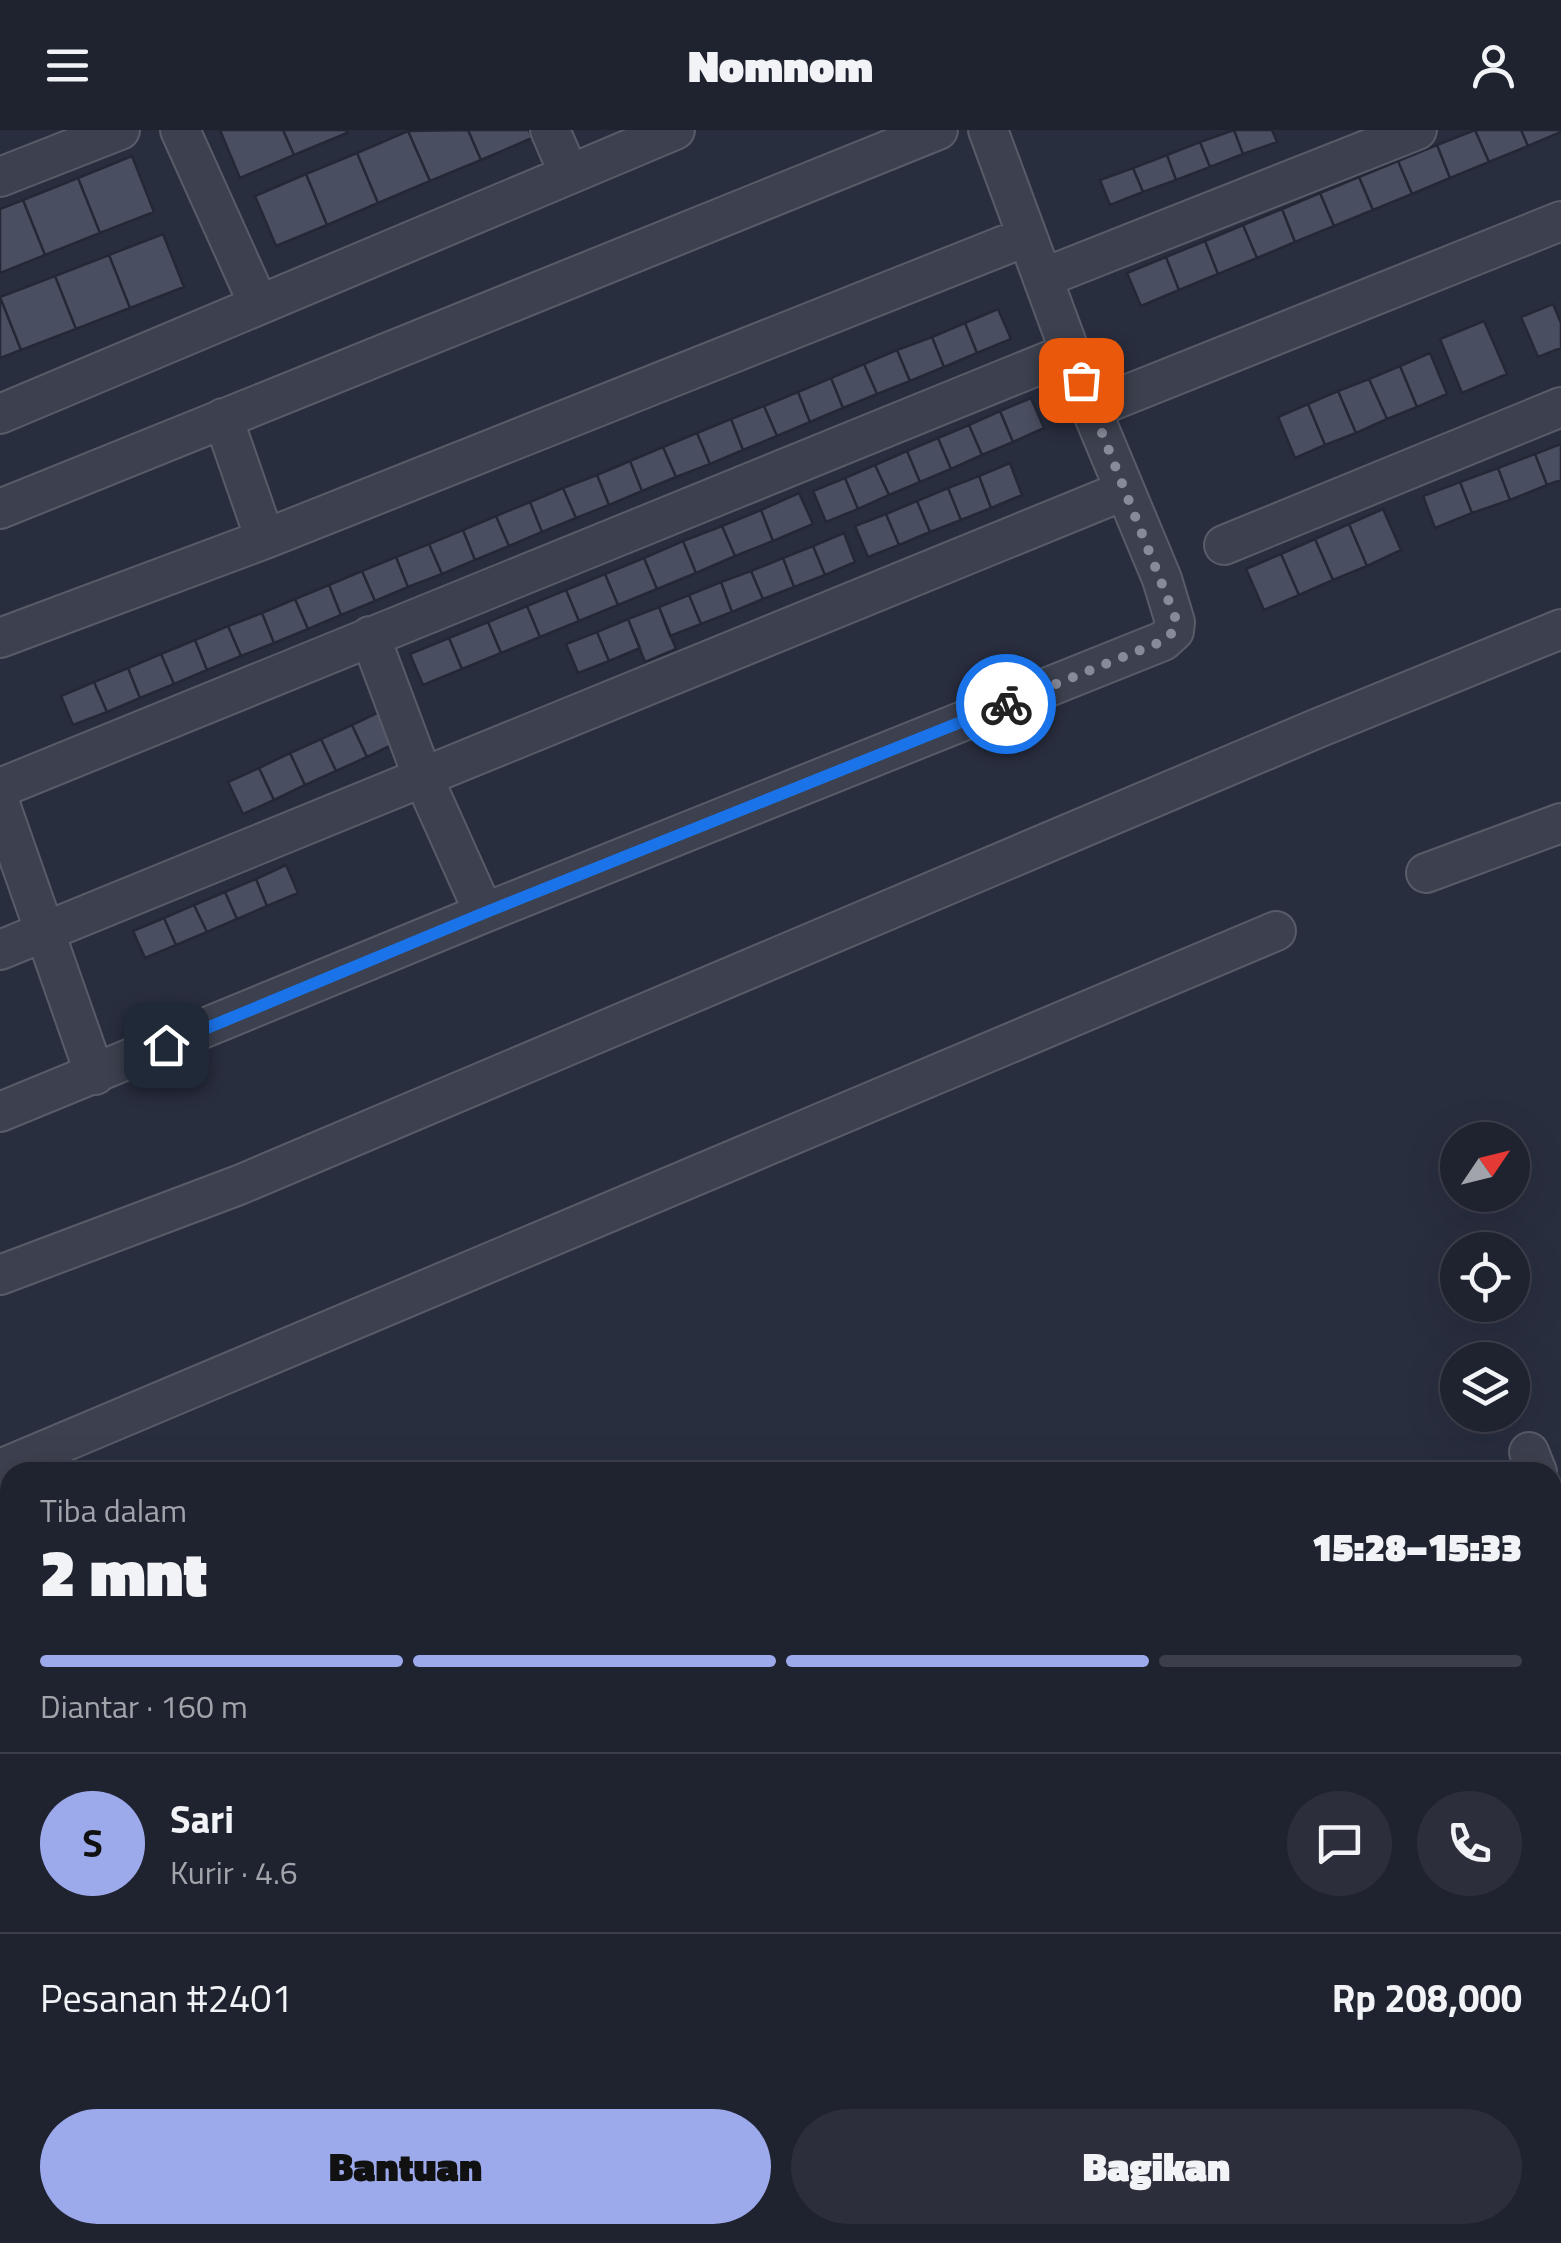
<!DOCTYPE html>
<html lang="id">
<meta charset="utf-8">
<style>
body{margin:0;font-family:"Titillium Web",sans-serif;background:#2c2f3b;color:#f1f3f6;height:100vh;display:flex;flex-direction:column;font-size:38px;white-space:nowrap}
*{box-sizing:border-box;margin:0}
p{font-size:32px;color:#a1a4aa}
.icon{flex:none;width:55px;height:55px;fill:none;stroke:currentColor;stroke-width:2;stroke-linecap:round;stroke-linejoin:round}
.map{position:relative;flex:1;overflow:hidden}
.drawer{position:absolute;left:0px;top:1332px;width:1562px;height:782px;display:flex;flex-direction:column;background:#1f222f;border-radius:30px 30px 0 0;box-shadow:0 10px 40px #0002,0 0 0 2px #3c3f4b}
.drawer>*{flex:none}
.needle{width:65px;rotate:55deg}
.buttons{position:absolute;left:1440px;top:992px;display:grid;gap:20px}
.buttons a{display:grid;place-items:center;width:90px;height:90px;border-radius:50%;background:#1f222f;box-shadow:0 10px 40px #0002,0 0 0 2px #3c3f4b;font-size:50px}
.pin{position:absolute;display:grid;place-items:center;width:85px;height:85px;color:#fff;margin:-42px;border-radius:20px;box-shadow:0 5px 15px #0006}
.courier{position:absolute;display:grid;place-items:center;width:100px;height:100px;margin:-50px;border:8px solid #1a73e8;border-radius:50%;background:#fff;color:#222;box-shadow:0 2px 12px #0007}
.head em{font-style:normal;font-weight:800}
.head div{display:flex;flex-direction:column-reverse}
.head{display:flex;align-items:center;justify-content:space-between;height:170px;padding:0 40px}
h1{font-size:65px;font-weight:800;line-height:75px}
.bar{display:grid;grid-template-columns:repeat(4,1fr);gap:15px 10px;align-content:center;height:120px;padding:0 40px}
.bar i{height:12px;border-radius:8px;background:#3c3f4b}
.bar .selected{background:#9caaec}
.bar p{grid-column:span 4}
.line{display:flex;align-items:center;gap:25px;padding:0 40px;border-top:2px solid #3c3f4b}
.line div{flex:1}
.round{display:grid;place-items:center;flex:none;width:105px;height:105px;border-radius:52px;background:#2c2f3b}
.cta{display:flex;gap:20px;margin-top:auto;padding:20px 40px}
.cta a{flex:1;height:115px;border-radius:60px;background:#9caaec;color:#111;font-size:40px;font-weight:800;line-height:115px;text-align:center}
.cta a+a{background:#2c2f3b;color:#f1f3f6}
header{display:flex;justify-content:space-between;align-items:center;height:130px;padding:0 40px;background:#1f222f;font-size:45px;font-weight:800}
.map>svg:first-child{display:block}
.building{fill:#494e60;stroke:#242836;stroke-width:2.5}
.lines{fill:none;stroke-linecap:round;stroke-linejoin:round}
.street-casing{stroke:#585c69;stroke-width:42}
.street{stroke:#3d414f;stroke-width:38}
.done{stroke:#878b99;stroke-width:10;stroke-dasharray:0 18}
.route{stroke:#1a73e8;stroke-width:12}
</style>
<header><svg class="icon" aria-label="menu" viewBox="0 0 24 24"><path d="M4 6h16M4 12h16M4 18h16"/></svg>Nomnom<svg class="icon" aria-label="person" viewBox="0 0 24 24"><circle cx="12" cy="8" r="4"/><path d="M4 21q1-7 8-7t8 7"/></svg></header>
<div class="map">
<svg width="1561" height="2113" viewBox="0 0 1561 2113">
<rect width="100%" height="100%" fill="#292e3f"/>
<!-- building -->
<path class="building" d="M220 0H283L294 25 240 48Z
M283 0H346L347 3 294 25Z
M468 0H529L532 8 481 30Z
M468 0 481 30 430 51 408 1Z
M1234 0H1272L1277 12 1243 24Z
M1234 0 1243 24 1210 37 1200 12Z
M1475 0H1521L1528 16 1489 32Z
M1475 0 1489 32 1450 48 1437 15Z
M1521 0H1561V2L1528 16Z
M408 1 430 51 378 73 357 23Z
M1200 12 1210 37 1176 50 1167 25Z
M1437 15 1450 48 1412 64 1398 31Z
M357 23 378 73 327 95 306 44Z
M1167 25 1176 50 1143 62 1133 38Z
M132 26 154 82 100 103 78 48Z
M1398 31 1412 64 1373 80 1359 47Z
M1133 38 1143 62 1110 75 1100 50Z
M306 44 327 95 276 116 255 66Z
M1359 47 1373 80 1334 96 1320 63Z
M78 48 100 103 45 125 23 70Z
M1320 63 1334 96 1295 112 1282 79Z
M23 70 45 125 0 143V79Z
M1282 79 1295 112 1257 128 1243 95Z
M1243 95 1257 128 1218 144 1205 111Z
M163 104 184 157 130 178 109 125Z
M1205 111 1218 144 1179 160 1166 127Z
M109 125 130 178 76 199 55 146Z
M1166 127 1179 160 1141 176 1127 143Z
M55 146 76 199 21 220 0 167Z
M0 167 21 220 0 228Z
M1553 174 1561 193V218L1538 227 1521 187Z
M998 179 1011 209 977 223 965 193Z
M1484 191 1507 244 1462 263 1440 209Z
M965 193 977 223 944 237 932 207Z
M932 207 944 237 910 251 897 220Z
M897 220 910 251 877 264 864 234Z
M1430 223 1447 264 1417 277 1400 236Z
M864 234 877 264 843 278 831 248Z
M1400 236 1417 277 1387 289 1369 249Z
M831 248 843 278 810 292 798 262Z
M1369 249 1387 289 1356 303 1338 261Z
M1338 261 1356 303 1325 315 1308 274Z
M798 262 810 292 777 306 764 276Z
M1031 268 1044 298 1013 312 1000 281Z
M1308 274 1325 315 1295 328 1278 287Z
M764 276 777 306 743 320 731 289Z
M1000 281 1013 312 982 325 969 295Z
M731 289 743 320 710 334 697 303Z
M969 295 982 325 951 339 938 308Z
M697 303 710 334 676 347 663 317Z
M938 308 951 339 920 352 907 321Z
M1561 314V350L1547 355 1535 324Z
M663 317 676 347 642 361 630 331Z
M907 321 920 352 889 365 875 335Z
M1535 324 1547 355 1510 370 1498 338Z
M630 331 642 361 609 375 597 345Z
M1010 333 1022 365 991 378 979 346Z
M875 335 889 365 858 379 845 348Z
M1498 338 1510 370 1472 383 1460 352Z
M597 345 609 375 576 388 563 358Z
M979 346 991 378 961 390 948 358Z
M845 348 858 379 826 392 813 361Z
M1460 352 1472 383 1435 398 1423 366Z
M563 358 576 388 542 402 530 372Z
M948 358 961 390 930 402 917 371Z
M799 363 813 394 773 411 761 380Z
M917 371 930 402 899 415 886 384Z
M530 372 542 402 509 416 496 386Z
M1383 379 1401 420 1367 436 1349 394Z
M761 380 773 411 735 426 722 396Z
M886 384 899 415 868 427 855 396Z
M496 386 509 416 475 430 463 400Z
M1349 394 1367 436 1333 450 1315 409Z
M722 396 735 426 696 443 683 411Z
M463 400 475 430 442 444 429 414Z
M844 403 855 432 825 445 813 416Z
M1315 409 1333 450 1299 465 1281 424Z
M683 411 696 443 657 459 644 428Z
M429 414 442 444 408 457 396 427Z
M813 416 825 445 794 457 783 428Z
M1281 424 1299 465 1264 480 1246 439Z
M396 427 408 457 375 471 362 441Z
M644 428 657 459 618 475 605 444Z
M783 428 794 457 763 469 751 441Z
M362 441 375 471 341 485 329 455Z
M751 441 763 469 732 482 721 452Z
M605 444 618 475 579 491 566 460Z
M721 452 732 482 701 494 689 465Z
M329 455 341 485 308 499 295 469Z
M566 460 579 491 540 507 527 476Z
M689 465 701 494 670 506 659 477Z
M295 469 308 499 274 513 262 483Z
M527 476 540 507 501 523 488 492Z
M659 477 676 519 645 532 628 489Z
M262 483 274 513 241 526 228 496Z
M628 489 640 518 609 531 597 502Z
M488 492 501 523 462 539 449 508Z
M228 496 241 526 207 540 195 510Z
M597 502 609 531 578 543 566 514Z
M449 508 462 539 423 555 410 524Z
M195 510 207 540 174 554 161 524Z
M161 524 174 554 140 568 128 538Z
M128 538 140 568 107 582 94 552Z
M94 552 107 582 73 595 61 566Z
M383 580 398 612 367 627 352 595Z
M352 595 367 627 336 641 321 609Z
M321 609 336 641 305 655 290 623Z
M290 623 305 655 274 670 259 638Z
M259 638 274 670 243 684 228 652Z
M286 735 298 763 267 776 256 749Z
M256 749 267 776 237 789 225 762Z
M225 762 237 789 207 802 194 775Z
M194 775 207 802 176 815 164 788Z
M164 788 176 815 145 828 133 801Z"/>
<g class="lines">
<defs>
<path id="street" d="M180 0 258 173
M550 0 569 44
M0 47 120 0
M1043 148 1417 0
M1091 279 1561 91
M0 284 675 0
M223 288 265 409
M0 379 938 0
M1224 415 1561 277
M370 506 422 645 484 783
M0 508 265 409 1025 107
M0 658 1071 222
M0 674 95 945
M1426 743 1561 693
M0 820 1123 361
M0 982 484 783 1163 511 1174 501 1175 492 1162 449 1091 279 988 0
M0 1145 239 1055 1318 598 1561 499
M1529 1322 1537 1342
M0 1339 1276 801
M1552 1377 1561 1397
M1552 1473 1561 1470
M0 1653 10 1680
M1552 1902 1561 1923
M0 2017 10 2011
M553 2105 556 2113
M767 2105 771 2113
M983 2105 986 2113
M1199 2105 1202 2113
M1054 2113 1074 2105"/>
</defs>
<!-- street casing -->
<use href="#street" class="street-casing"/>
<!-- street -->
<use href="#street" class="street"/>
</g>
<g class="lines">
<!-- done -->
<path class="done" d="M1006 574 1163 511 1174 501 1175 487 1081 250"/>
<!-- route -->
<path class="route" d="M166 915 484 783 1006 574"/>
</g>
</svg>
<div class="buttons">
<a><svg class="needle" viewBox="-14 -14 28 28"><path d="M0-13l5 13h-10z" fill="#e53935"/><path d="M0 13l5-13h-10z" fill="#a1a4aa"/></svg></a>
<a><svg class="icon" aria-label="locate" viewBox="0 0 24 24"><circle cx="12" cy="12" r="6"/><path d="M12 2v4M12 18v4M2 12h4M18 12h4"/></svg></a>
<a><svg class="icon" aria-label="layers" viewBox="0 0 24 24"><path d="M12 4l9 5-9 5-9-5zM3 14l9 5 9-5"/></svg></a>
</div>
<div class="pin" style="left:1081px;top:250px;background:#ea580c"><svg class="icon" aria-label="bag" viewBox="0 0 24 24"><path d="M5 8h14l-1 12H6zM9 8a3 3 0 0 1 6 0"/></svg></div>
<div class="pin" style="left:166px;top:915px;background:#1f2937"><svg class="icon" aria-label="home" viewBox="0 0 24 24"><path d="M3 11l9-7 9 7M6 9v11h12V9"/></svg></div>
<div class="courier" style="left:1006px;top:574px"><svg class="icon" aria-label="bike" viewBox="0 0 24 24"><circle cx="6" cy="16" r="4"/><circle cx="18" cy="16" r="4"/><path d="M6 16l4-8h5l3 8M10 8l3 8H6M13 5h3"/></svg></div>
<section class="drawer">
<div class="head"><div><h1>2 mnt</h1><p>Tiba dalam</p></div><em>15:28–15:33</em></div>
<div class="bar"><i class="selected"></i><i class="selected"></i><i class="selected"></i><i></i><p>Diantar · 160 m</p></div>
<div class="line" style="height:180px"><b class="round" style="background:#9caaec;color:#111">S</b><div><b>Sari</b><p>Kurir · 4.6</p></div><a class="round"><svg class="icon" aria-label="chat" viewBox="0 0 24 24"><path d="M4 5h16v11H9l-5 4z"/></svg></a><a class="round"><svg class="icon" aria-label="phone" viewBox="0 0 24 24"><path d="M5 4h4l2 5-3 2q2 4 5 5l2-3 5 2v4C11 20 4 13 5 4z"/></svg></a></div>
<div class="line" style="height:130px"><div>Pesanan #2401</div><b>Rp 208,000</b></div>
<div class="cta"><a>Bantuan</a><a>Bagikan</a></div>
</section>
</div>
